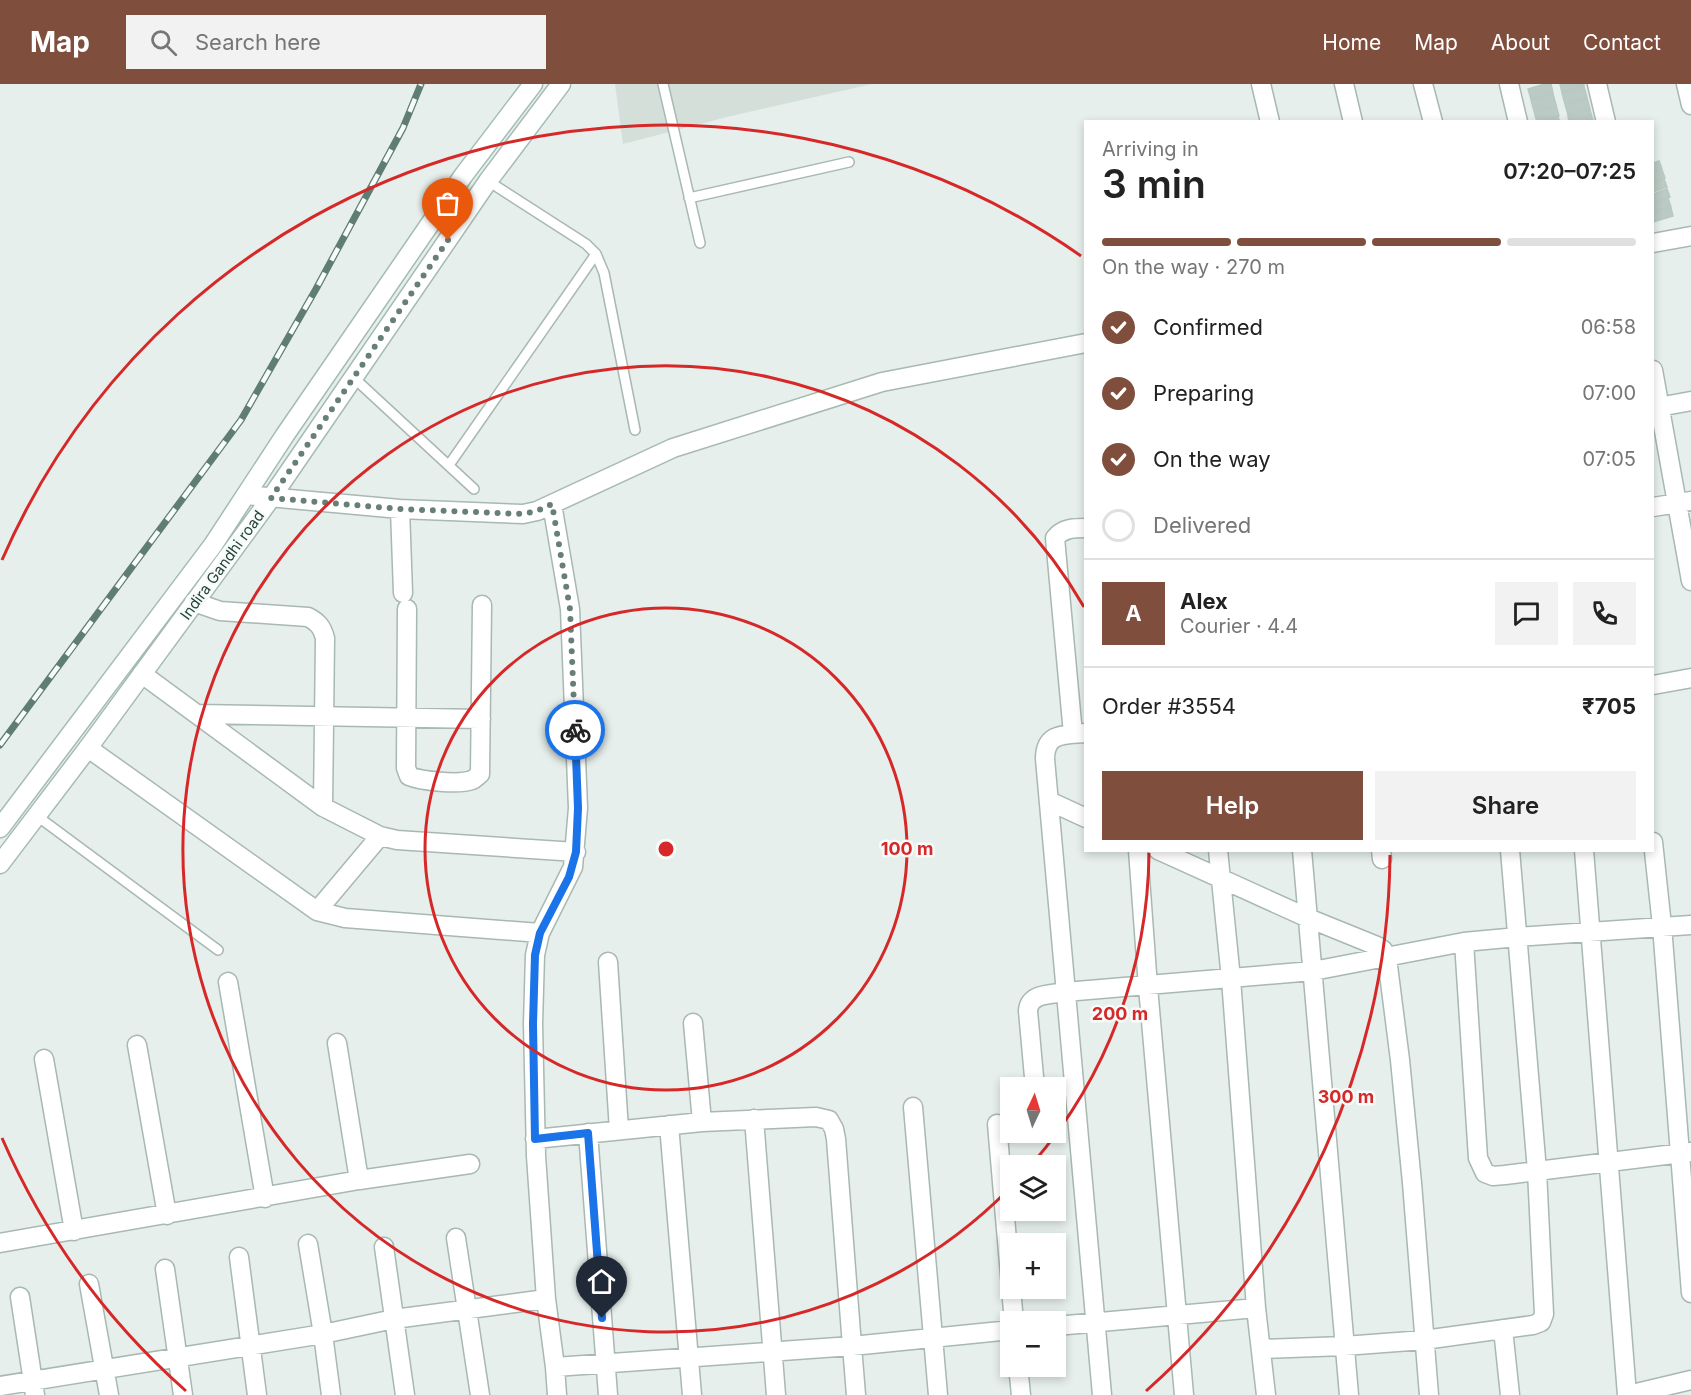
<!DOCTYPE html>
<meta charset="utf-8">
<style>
body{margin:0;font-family:Inter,sans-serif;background:#f2f2f2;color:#222;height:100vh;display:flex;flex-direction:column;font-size:22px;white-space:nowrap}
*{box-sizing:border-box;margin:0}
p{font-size:20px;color:#767676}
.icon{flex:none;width:33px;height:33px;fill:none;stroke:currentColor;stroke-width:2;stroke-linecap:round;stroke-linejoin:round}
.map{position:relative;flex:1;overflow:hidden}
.details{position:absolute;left:1084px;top:36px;width:570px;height:732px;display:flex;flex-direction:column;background:#fff;border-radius:0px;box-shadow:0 3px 9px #0003}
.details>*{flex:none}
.needle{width:39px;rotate:4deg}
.buttons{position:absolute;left:1000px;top:993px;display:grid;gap:12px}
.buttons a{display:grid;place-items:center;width:66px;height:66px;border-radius:0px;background:#fff;box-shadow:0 3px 9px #0003;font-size:30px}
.pin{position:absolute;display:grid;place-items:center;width:51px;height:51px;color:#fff;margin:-62px -26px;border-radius:50% 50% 50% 0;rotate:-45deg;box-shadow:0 0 6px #0007}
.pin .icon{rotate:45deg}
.courier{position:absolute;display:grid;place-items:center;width:60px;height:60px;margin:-30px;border:4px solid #1a73e8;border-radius:50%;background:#fff;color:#222;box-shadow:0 2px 8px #0007}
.summary em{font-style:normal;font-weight:600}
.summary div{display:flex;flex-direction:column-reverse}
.summary{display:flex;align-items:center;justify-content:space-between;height:102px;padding:0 18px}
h1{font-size:39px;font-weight:600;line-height:45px}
.bar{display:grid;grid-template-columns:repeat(4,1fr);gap:9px 6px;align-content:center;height:72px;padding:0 18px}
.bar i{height:8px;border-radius:4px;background:#e0e0e0}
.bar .current{background:#804e3d}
.bar p{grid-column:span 4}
.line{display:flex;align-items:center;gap:15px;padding:0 18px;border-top:2px solid #e0e0e0}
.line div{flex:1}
.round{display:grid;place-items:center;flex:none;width:63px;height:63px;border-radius:0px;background:#f2f2f2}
ol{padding:0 18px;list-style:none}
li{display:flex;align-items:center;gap:18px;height:66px}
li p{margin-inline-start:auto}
li .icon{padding:6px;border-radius:50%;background:#804e3d;color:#fff;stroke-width:4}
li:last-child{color:#767676}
li i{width:33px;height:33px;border:3px solid #e0e0e0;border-radius:50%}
.cta{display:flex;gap:12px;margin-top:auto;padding:12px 18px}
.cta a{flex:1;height:69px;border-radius:0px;background:#804e3d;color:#fff;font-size:24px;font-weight:600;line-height:69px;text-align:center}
.cta a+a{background:#f2f2f2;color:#222}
header{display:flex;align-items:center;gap:36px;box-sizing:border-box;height:84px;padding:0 30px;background:#804e3d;color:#fff}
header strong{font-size:28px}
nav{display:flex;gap:33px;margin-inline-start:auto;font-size:21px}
.search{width:420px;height:54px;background:#f2f2f2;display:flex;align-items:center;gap:15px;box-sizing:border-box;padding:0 21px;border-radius:0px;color:#767676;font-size:22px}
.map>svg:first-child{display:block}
.built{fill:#d4dfda}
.building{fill:#bbcac4;stroke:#b8c9c2;stroke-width:1.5}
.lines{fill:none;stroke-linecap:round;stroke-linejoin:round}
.service-casing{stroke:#a8b8b2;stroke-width:12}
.minor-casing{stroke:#a8b8b2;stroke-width:21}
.secondary-casing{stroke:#a4bbb3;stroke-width:21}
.service{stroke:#fff;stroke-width:9}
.minor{stroke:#fff;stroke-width:18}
.secondary{stroke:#fff;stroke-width:18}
.rail-casing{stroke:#5f7d75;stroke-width:7}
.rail{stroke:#f7fbf9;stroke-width:4.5;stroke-dasharray:14;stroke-linecap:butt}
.done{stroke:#687f78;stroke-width:6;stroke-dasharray:0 10.8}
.route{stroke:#1a73e8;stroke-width:8}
.ring{fill:none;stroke:#d62828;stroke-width:3}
.labels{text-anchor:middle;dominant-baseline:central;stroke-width:5;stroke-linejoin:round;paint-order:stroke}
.street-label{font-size:15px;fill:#24423a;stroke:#f7fbf9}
.centre{fill:#d62828;stroke:#f7fbf9;stroke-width:3}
.ring-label{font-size:18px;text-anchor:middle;font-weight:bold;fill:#d62828;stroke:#f7fbf9;stroke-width:5;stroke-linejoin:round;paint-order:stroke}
</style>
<header>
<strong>Map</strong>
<div class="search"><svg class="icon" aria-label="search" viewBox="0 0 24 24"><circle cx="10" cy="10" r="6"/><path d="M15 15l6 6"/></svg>Search here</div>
<nav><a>Home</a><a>Map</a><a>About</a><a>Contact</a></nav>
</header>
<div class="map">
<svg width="1691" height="1311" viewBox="0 0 1691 1311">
<rect width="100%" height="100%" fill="#e6efeb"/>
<!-- built -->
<path class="built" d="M615 0H872L727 33 623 60Z"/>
<!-- building -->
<path class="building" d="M1545 0H1551L1553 9 1531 15 1528 5Z
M1560 0H1584V2L1562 8Z
M1584 3 1587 13 1565 20 1562 9Z
M1553 10 1556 21 1534 27 1531 16Z
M1587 14 1590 25 1568 31 1565 20Z
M1556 21 1559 32 1537 38 1534 27Z
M1590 26 1593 36 1569 38 1568 32Z
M1558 33 1560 38H1542Z
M1659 77 1662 85 1653 87V79Z
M1662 86 1665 94 1653 98V89Z
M1664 95 1667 103 1653 108V99Z
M1667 105 1670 113 1653 118V110Z
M1668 114 1671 123 1653 128V119Z
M1671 124 1673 132 1653 138V129Z"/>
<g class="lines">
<defs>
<path id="service" d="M663 0 700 159
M488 97 586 160 596 170 604 189 635 346
M689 114 849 78
M354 294 474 405
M449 381 596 170
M37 732 218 866"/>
<path id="minor" d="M1261 0 1270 38
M1344 0 1353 38
M1423 0 1433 38
M1509 0 1518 38
M1597 0 1606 38
M1686 0 1691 21
M1653 159 1691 152
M1653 286 1691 497
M1653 324 1691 317
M246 411 400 425 523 430 537 427 673 364 882 298 1086 259
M1653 423 1691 417
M400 425 403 509
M194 518 220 527 308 533C318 538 322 543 325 554L323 723
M407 525 406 684 409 692C421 697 459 701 472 696 475 695 477 692 480 690L482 521
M142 590 323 723 380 752 397 756 576 768
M1653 601 1691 594
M197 630 481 635
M1086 649C1065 651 1045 648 1045 675L1102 1311
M1073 650 1055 454C1063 444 1074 444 1086 444
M88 664 317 827 345 834 540 849
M1049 717 1086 734
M1653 758 1662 842 1691 1209
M1138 766 1148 903 1184 1311
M1158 766 1308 834 1377 862 1383 866 1387 874 1400 976 1412 1099 1429 1311
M1302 766 1349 1311
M1381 766 1382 775
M1584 766 1627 1311
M317 827 380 752
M1464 858 1478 1074 1485 1089 1493 1092 1505 1091 1691 1068
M608 878 619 1046
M228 898 265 1114
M693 939 702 1038
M337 959 359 1096
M137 961 167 1131
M44 975 74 1147
M1035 1004 1028 927C1029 909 1050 911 1065 908L1313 887 1464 858 1518 853 1691 841
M913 1023 938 1311
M754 1035 776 1311
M997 1040 1011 1203
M669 1041 692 1311
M588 1049 608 1311
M535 1055 702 1038 816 1033 829 1036 834 1045 836 1055 852 1262 555 1283 557 1311
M456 1154 480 1311
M0 1159 359 1096 470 1080
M308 1160 323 1250 394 1235 546 1215 555 1283
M384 1163 405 1311
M239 1173 257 1311
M165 1185 183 1311
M89 1200 109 1311
M1011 1204 1014 1238
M20 1213 35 1311
M546 1215 536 1072 533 940 535 871 540 849 573 783 578 724 570 525 552 420
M1256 1224 1266 1311
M1056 1242 1256 1224 1231 895 1218 766
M1503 1245 1510 1311
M1261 1265 1344 1262 1424 1256 1533 1241 1541 1238 1544 1230 1537 1087 1510 766
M1018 1282 1021 1311
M0 1302 323 1250 331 1311
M856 1311 852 1262 1011 1246
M1628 1311 1691 1296"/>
<path id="secondary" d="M0 744 213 461 285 351 463 92 533 0
M0 780 88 664 271 414 488 97 561 0"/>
</defs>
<!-- service casing -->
<use href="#service" class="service-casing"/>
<!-- minor casing -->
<use href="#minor" class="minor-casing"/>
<!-- secondary casing -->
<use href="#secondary" class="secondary-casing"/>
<!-- service -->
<use href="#service" class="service"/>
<!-- minor -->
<use href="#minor" class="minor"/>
<!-- secondary -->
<use href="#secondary" class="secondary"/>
<defs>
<path id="rail" d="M0 661 241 336 316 205 403 44 421 0"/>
</defs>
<!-- rail casing -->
<use href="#rail" class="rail-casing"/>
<!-- rail -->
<use href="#rail" class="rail"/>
</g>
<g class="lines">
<!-- done -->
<path class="done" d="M448 156 271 414 400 425 523 430 537 427 552 420 570 525 575 646"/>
<!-- route -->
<path class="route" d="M575 646 578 724 576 768 569 793 540 849 535 871 533 940 535 1055 588 1049 602 1234"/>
</g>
<!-- distance rings -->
<g class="ring">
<circle cx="666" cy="765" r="241"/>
<path d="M1149 769A483 483 0 0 1 1033 1079M1010 1104A483 483 0 1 1 1084 523"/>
<path d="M1390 771A724 724 0 0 1 1146 1307M186 1307A724 724 0 0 1 2 1054M2 476A724 724 0 0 1 1081 172"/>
</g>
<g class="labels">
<!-- street labels -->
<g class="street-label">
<text transform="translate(222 481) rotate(-54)">Indira Gandhi road</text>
</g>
</g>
<circle cx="666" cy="765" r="9" class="centre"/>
<g class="ring-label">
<text x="907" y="771">100 m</text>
<text x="1120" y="936">200 m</text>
<text x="1346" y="1019">300 m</text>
</g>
</svg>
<div class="buttons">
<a><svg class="needle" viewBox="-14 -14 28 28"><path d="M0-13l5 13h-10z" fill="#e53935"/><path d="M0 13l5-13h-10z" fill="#767676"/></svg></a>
<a><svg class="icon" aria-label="layers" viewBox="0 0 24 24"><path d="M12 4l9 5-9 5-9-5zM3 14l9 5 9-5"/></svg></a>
<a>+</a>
<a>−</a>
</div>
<div class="pin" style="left:448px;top:156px;background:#ea580c"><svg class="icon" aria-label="bag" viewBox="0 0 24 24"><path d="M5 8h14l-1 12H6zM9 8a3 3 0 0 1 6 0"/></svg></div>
<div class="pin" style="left:602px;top:1234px;background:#1f2937"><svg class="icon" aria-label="home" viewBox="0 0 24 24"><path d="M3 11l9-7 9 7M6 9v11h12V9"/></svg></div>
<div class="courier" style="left:575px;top:646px"><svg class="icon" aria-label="bike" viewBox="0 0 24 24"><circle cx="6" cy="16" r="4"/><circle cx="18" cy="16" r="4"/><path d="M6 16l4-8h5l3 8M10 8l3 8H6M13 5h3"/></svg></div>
<section class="details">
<div class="summary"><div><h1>3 min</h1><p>Arriving in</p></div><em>07:20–07:25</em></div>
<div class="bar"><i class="current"></i><i class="current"></i><i class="current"></i><i></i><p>On the way · 270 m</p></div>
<ol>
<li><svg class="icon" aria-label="check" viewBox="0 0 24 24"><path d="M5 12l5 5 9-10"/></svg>Confirmed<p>06:58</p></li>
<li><svg class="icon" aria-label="check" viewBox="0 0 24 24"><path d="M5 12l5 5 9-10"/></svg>Preparing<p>07:00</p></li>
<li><svg class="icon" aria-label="check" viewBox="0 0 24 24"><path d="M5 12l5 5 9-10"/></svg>On the way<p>07:05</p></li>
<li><i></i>Delivered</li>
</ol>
<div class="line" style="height:108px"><b class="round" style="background:#804e3d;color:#fff">A</b><div><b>Alex</b><p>Courier · 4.4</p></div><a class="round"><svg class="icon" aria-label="chat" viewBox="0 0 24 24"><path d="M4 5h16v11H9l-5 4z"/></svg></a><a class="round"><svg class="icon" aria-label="phone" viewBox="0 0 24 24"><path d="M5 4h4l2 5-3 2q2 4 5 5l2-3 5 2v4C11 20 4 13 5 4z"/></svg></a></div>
<div class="line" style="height:78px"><div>Order #3554</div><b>₹705</b></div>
<div class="cta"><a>Help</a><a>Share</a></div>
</section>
</div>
